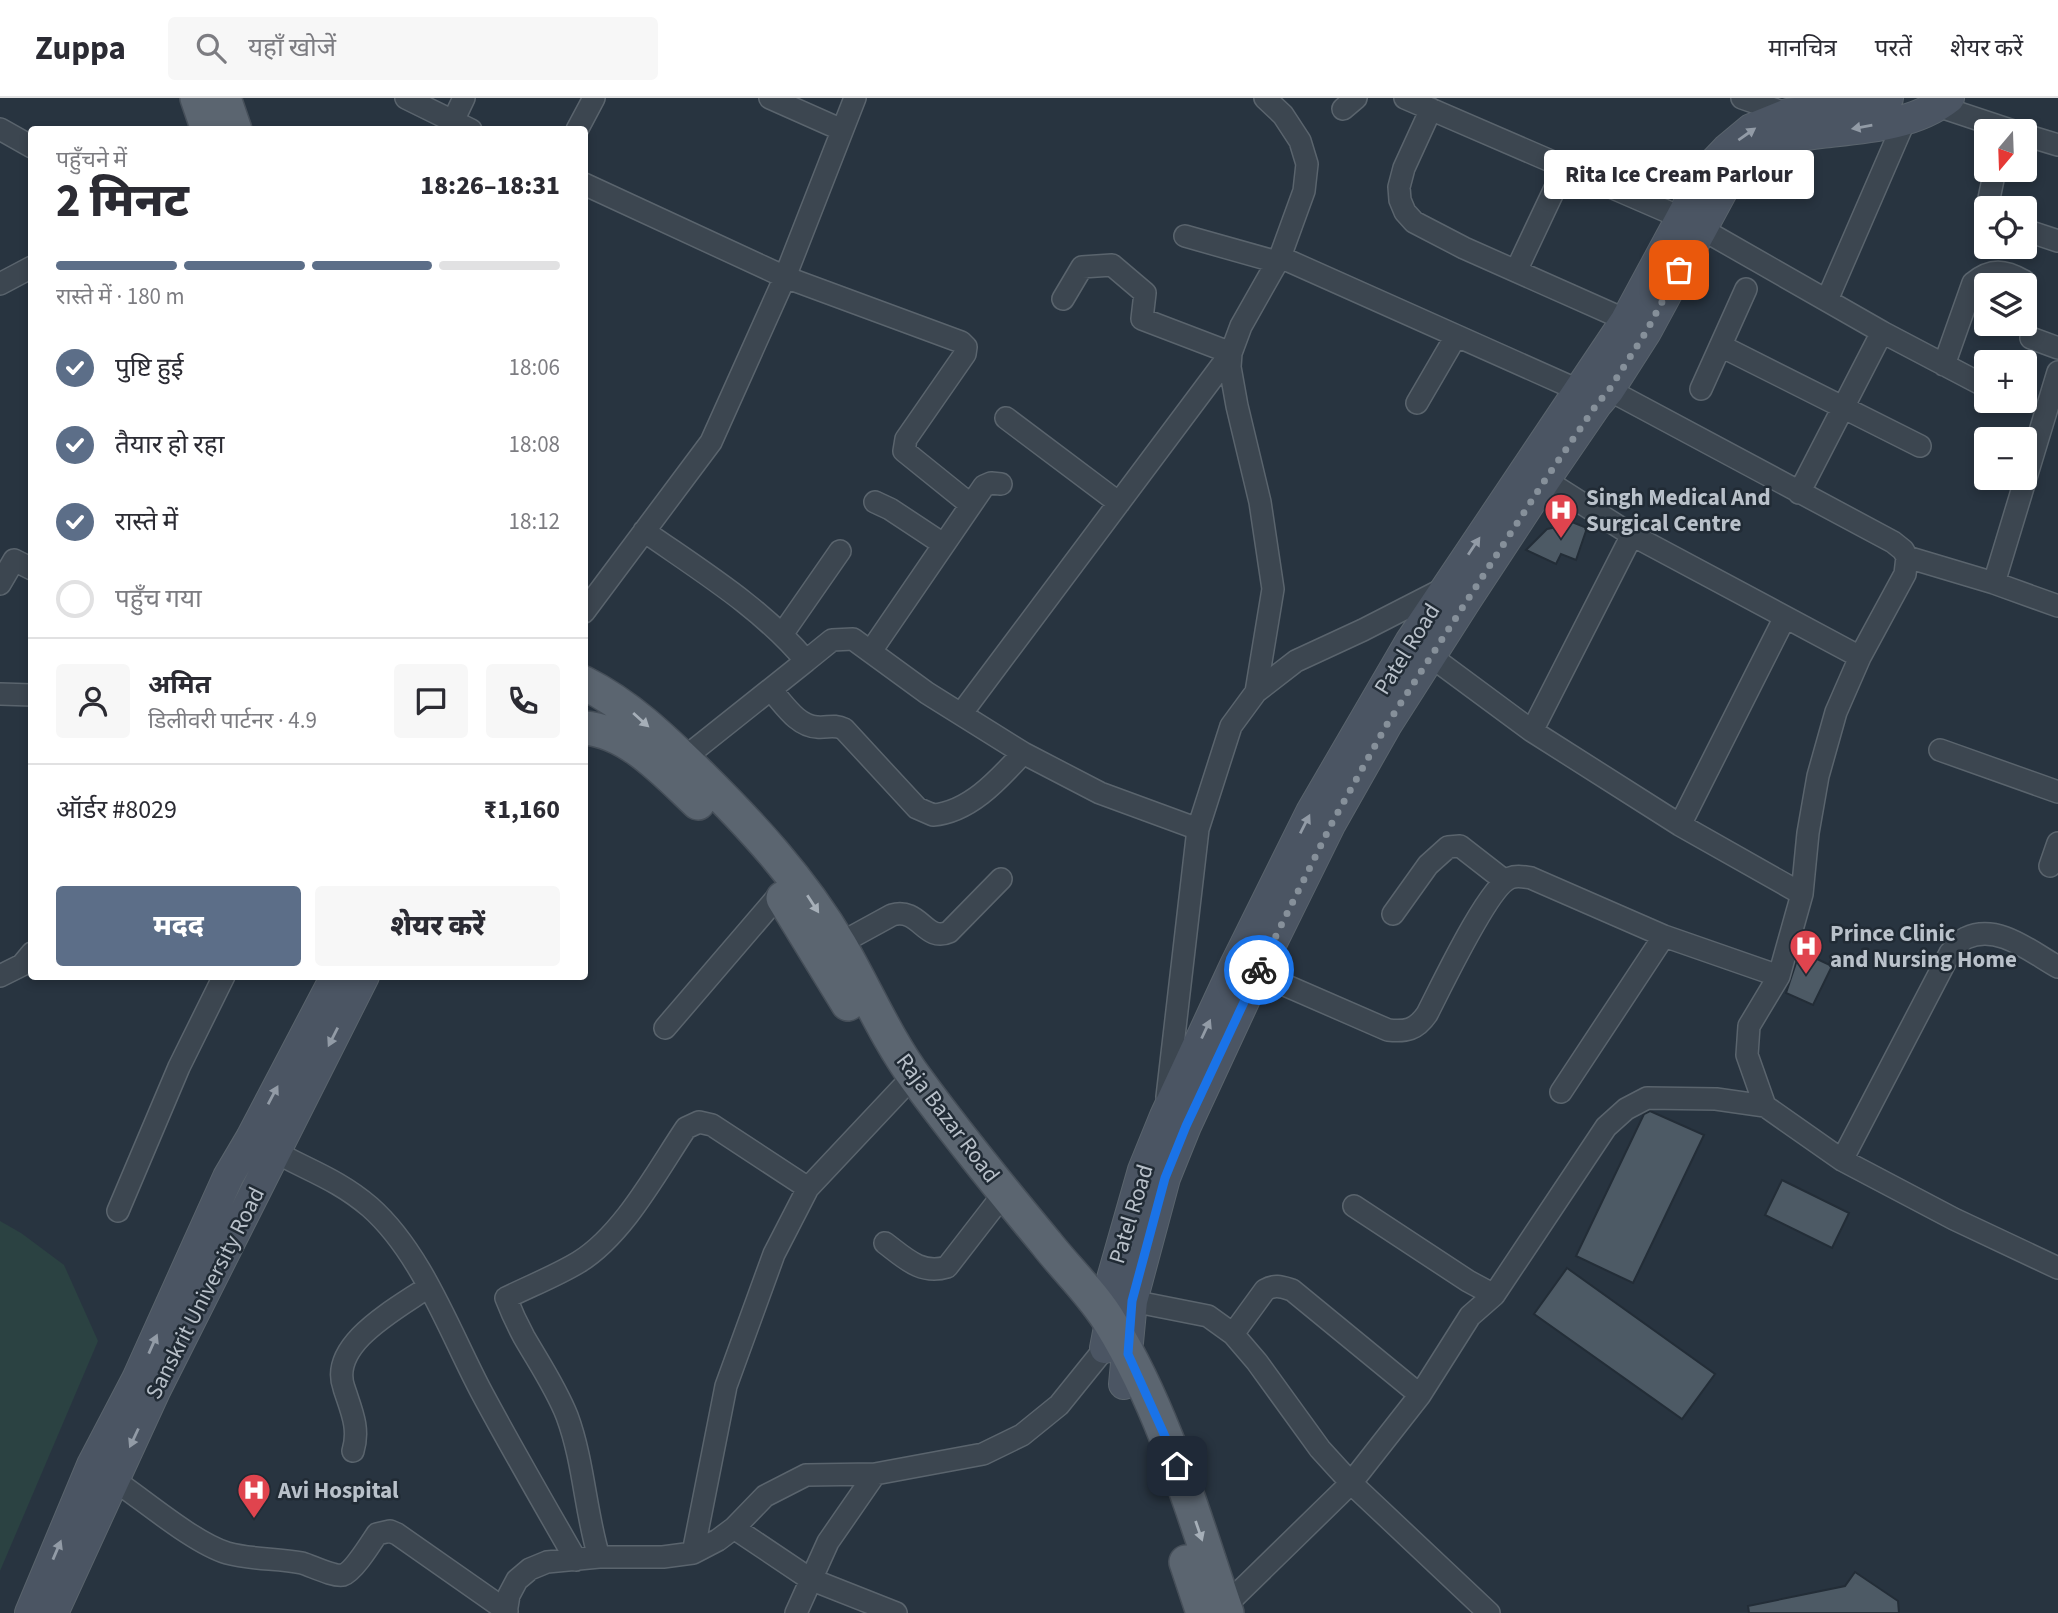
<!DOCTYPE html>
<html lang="hi">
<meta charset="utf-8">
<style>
body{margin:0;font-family:"Source Sans 3","Noto Sans Devanagari",sans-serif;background:#f7f7f7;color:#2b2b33;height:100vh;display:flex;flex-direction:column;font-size:26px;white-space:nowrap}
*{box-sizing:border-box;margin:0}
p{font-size:23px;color:#7c7c81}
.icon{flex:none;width:38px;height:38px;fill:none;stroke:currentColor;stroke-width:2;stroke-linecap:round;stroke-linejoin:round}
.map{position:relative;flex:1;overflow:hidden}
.sheet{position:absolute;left:28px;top:28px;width:560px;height:854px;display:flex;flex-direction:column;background:#fff;border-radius:7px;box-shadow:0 4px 10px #0003}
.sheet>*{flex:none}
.needle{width:46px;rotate:199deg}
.tools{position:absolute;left:1974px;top:21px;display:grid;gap:14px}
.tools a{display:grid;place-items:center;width:63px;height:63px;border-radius:7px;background:#fff;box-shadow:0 4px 10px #0003;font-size:35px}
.pin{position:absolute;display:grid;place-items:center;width:60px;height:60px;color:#fff;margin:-30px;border-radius:14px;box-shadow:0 4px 10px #0006}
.courier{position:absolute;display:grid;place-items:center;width:70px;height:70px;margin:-35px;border:5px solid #1a73e8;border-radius:50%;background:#fff;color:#222;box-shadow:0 2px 9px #0007}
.bubble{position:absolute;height:49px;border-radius:7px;background:#fff;box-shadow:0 4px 10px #0003;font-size:23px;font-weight:800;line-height:49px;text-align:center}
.overview em{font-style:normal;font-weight:800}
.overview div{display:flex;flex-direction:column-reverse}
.overview{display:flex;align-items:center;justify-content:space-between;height:119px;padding:0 28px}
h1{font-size:46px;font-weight:800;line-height:52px}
.bar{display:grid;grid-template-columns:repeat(4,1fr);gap:10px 7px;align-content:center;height:84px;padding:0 28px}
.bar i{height:9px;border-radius:5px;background:#e1e1e2}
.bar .active{background:#5c6e88}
.bar p{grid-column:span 4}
.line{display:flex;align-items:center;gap:18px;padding:0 28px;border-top:2px solid #e1e1e2}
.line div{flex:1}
.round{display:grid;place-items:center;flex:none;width:74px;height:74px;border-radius:7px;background:#f7f7f7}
ol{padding:0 28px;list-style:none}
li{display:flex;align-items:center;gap:21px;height:77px}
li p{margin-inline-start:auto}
li .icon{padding:7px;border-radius:50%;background:#5c6e88;color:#fff;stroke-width:4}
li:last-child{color:#7c7c81}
li i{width:38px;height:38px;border:4px solid #e1e1e2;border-radius:50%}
.primary-button{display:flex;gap:14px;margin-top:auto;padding:14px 28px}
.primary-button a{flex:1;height:80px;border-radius:7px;background:#5c6e88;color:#fff;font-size:28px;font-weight:800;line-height:80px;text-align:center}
.primary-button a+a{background:#f7f7f7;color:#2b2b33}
header{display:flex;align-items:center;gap:42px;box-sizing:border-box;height:98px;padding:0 35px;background:#fff;border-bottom:2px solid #e1e1e2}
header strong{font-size:33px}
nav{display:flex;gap:38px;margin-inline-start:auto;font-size:24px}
.search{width:490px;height:63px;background:#f7f7f7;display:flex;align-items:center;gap:18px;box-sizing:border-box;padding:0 24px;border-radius:7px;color:#7c7c81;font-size:26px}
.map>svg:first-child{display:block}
.green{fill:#2b4242}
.building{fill:#4d5a65;stroke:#232d37;stroke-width:2}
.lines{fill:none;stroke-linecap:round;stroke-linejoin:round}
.street-casing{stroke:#5a646d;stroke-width:24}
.secondary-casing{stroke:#5a646d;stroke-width:32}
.primary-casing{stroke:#464f59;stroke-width:36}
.street{stroke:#3c4650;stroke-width:21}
.secondary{stroke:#4b5563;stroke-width:30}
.primary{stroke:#5b6570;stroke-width:33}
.oneway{fill:#929ba6}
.oneway2{fill:#a6afb8}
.done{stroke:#86909a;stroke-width:7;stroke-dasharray:0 12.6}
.route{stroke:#1a73e8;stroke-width:9}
.labels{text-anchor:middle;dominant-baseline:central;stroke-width:5;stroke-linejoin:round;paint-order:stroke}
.poi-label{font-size:23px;font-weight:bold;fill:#b9c1ca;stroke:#212b35;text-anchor:start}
.street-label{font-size:23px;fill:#b9c1ca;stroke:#212b35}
</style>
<header>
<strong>Zuppa</strong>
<div class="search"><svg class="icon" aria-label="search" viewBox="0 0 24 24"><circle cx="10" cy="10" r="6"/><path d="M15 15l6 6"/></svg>यहाँ खोजें</div>
<nav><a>मानचित्र</a><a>परतें</a><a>शेयर करें</a></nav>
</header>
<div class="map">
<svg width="2058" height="1515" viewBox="0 0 2058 1515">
<rect width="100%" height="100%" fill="#283440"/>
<!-- green -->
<path class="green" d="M0 1123 21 1135 64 1167 98 1243 0 1473Z"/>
<!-- building -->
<path class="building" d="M1567 422 1587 430 1576 462 1561 456 1556 466 1526 452 1547 431 1562 428Z
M1800 853 1832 868 1813 907 1786 895Z
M1650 1013 1704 1037 1633 1185 1576 1158 1644 1016Z
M1782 1082 1849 1115 1832 1150 1765 1117Z
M1567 1170 1715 1276 1682 1321 1534 1216Z
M1855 1474 1898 1503 1899 1515H1749L1748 1508 1845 1488Z"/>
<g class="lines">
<defs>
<path id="street" d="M406 0 471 32
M770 0 842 32
M1405 0 1680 119
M1742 0 1788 16
M1938 8 2013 33
M1343 11 1356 0
M1431 11 1404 70 1399 89 1400 102 1405 114 1414 124 1464 150 1626 222
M453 23 464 0
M0 31 32 49
M577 32 594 0
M2025 37 2058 47
M584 86 785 179 961 244 966 249 965 256 906 341 904 353 971 407
M1987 110 1995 72
M1700 130 1882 234 1979 285
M2025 132 2058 143
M1185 138 1277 164
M1280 159 1578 292
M1516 173 1565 69
M0 186 32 169
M1827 202 1905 22
M2031 240 2058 250
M1721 248 1920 348
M1944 267 1973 185C1991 170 2005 172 2024 183
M1598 286 1893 444 1903 452 1907 459 1905 476 1860 559 1836 614 1818 678 1808 735 1802 796 1779 878 1749 928 1747 957 1765 1008 1842 1062 1954 1121 2058 1170
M1701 291 1746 191
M1417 305 1456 238
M1006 320 1119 405
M1545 382 1632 437 1860 559
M1799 395 1882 234
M875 404 890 411 943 446
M644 433C701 473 762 510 806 563L832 542 853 541 927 595 1023 655 1100 695 1198 731
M1907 459 1994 485 2058 508
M1994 485 2058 274
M0 486 14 462 32 471
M584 514 711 344 785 179 855 0
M783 535 840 453
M1421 551 1532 633 1680 727 1802 796
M871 553 984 388 991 385 1001 386
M771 592C784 606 797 628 817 629 828 630 834 626 844 631L917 710 933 717C970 714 999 681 1023 655
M1256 594 1273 491 1260 404 1237 308 1230 269 1231 255 1241 228 1280 159 1304 93 1307 66 1300 43 1283 17 1265 0
M0 596 32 597
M961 616 1231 255 1142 221 1145 195 1112 167 1082 169 1063 201
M1532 633 1632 437
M1940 652 2058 694
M683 661 806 563
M1680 727 1785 519
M2050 768 2058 745
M1393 816 1428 767 1448 749 1460 748 1505 783
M839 846 892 817C920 809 925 845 949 834L1001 781
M1257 875 1388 932C1406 934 1416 932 1427 916 1440 891 1488 789 1510 780 1517 777 1524 779 1531 780L1664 838 1779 878
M0 878 22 867 32 855
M665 930 780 796
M1561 994 1664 838
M1167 999 1198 731 1231 628 1256 594 1296 563 1363 532 1445 490
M265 1048C303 1071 335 1079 370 1109 422 1155 450 1235 482 1295 512 1351 544 1406 576 1462
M1842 1062 1950 855C1955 850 1960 843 1966 840 1998 825 2031 854 2058 869
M118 1113 179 969 224 878
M885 1145C905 1160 921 1177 947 1169L995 1107
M1120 1197 1132 1203 1208 1218 1233 1236 1257 1264 1320 1351 1351 1385 1489 1515
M1494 1197 1606 1029 1626 1011 1647 1000 1716 1001 1765 1008
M1233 1236 1265 1192C1275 1186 1282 1189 1292 1192L1420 1297
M353 1353C360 1330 351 1312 344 1290 328 1246 398 1210 428 1189
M114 1382C145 1403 194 1445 227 1455 252 1462 277 1460 302 1465 312 1468 334 1479 343 1477 353 1474 371 1445 377 1436L390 1433 397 1436 507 1513
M734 1430 810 1481 896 1515
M693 1455 726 1288 774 1156 808 1090 902 990
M599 1459C585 1413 584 1364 567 1318 556 1290 539 1265 524 1239 517 1226 511 1213 506 1200 530 1188 556 1178 579 1164 624 1136 657 1073 686 1030L699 1024 712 1027 808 1090
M1225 1508 1351 1385 1420 1297 1470 1218 1494 1197 1468 1183 1354 1108
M506 1515 509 1497 517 1482 530 1471 547 1464 599 1459H663L693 1455 718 1442 734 1430 765 1398 806 1377 875 1376 983 1356 1022 1337 1059 1307 1105 1250
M796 1515 828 1444 875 1376"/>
<path id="secondary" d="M1105 1250 1110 1224 1109 1191 1143 1072 1165 1018 1236 865 1311 714 1410 544 1626 222 1707 72 1727 51 1751 31 1788 16 1836 10 1888 0
M1124 1286 1132 1203 1165 1080 1186 1028 1257 875 1331 725 1386 628 1467 501 1545 382 1597 306 1609 292 1646 234 1726 86C1737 74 1748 61 1762 52 1782 39 1806 37 1830 34 1869 30 1916 26 1949 0
M30 1515 92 1367 137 1281 228 1079 251 1040 336 878
M53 1515 155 1293 364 878"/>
<path id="primary" d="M197 0 208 32
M224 0 235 32
M584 585C628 607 662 640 697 674 750 726 802 782 840 847 866 892 886 940 917 982 958 1038 1002 1092 1046 1145 1067 1172 1094 1197 1111 1226 1165 1314 1194 1419 1227 1515
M584 630C629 633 667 676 698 705
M783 800 848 906
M1186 1464 1203 1515"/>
</defs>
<!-- street casing -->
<use href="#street" class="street-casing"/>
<!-- secondary casing -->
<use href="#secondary" class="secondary-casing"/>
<!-- primary casing -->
<use href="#primary" class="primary-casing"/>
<!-- street -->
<use href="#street" class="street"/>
<!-- secondary -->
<use href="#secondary" class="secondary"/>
<!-- primary -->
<use href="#primary" class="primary"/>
</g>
<!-- one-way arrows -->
<defs><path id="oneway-solid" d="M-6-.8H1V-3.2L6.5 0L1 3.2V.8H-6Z" transform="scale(1.75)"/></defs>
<g class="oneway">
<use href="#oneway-solid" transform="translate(1862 29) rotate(170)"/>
<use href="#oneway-solid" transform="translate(1747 36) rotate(-35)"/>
<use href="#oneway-solid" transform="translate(1474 448) rotate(-56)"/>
<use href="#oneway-solid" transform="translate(1305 726) rotate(-63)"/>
<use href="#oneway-solid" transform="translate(1206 931) rotate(-65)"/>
<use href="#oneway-solid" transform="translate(333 939) rotate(117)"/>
<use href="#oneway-solid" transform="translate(273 997) rotate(-62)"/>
<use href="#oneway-solid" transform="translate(153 1246) rotate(-66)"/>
<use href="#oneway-solid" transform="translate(134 1340) rotate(115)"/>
<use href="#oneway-solid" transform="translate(57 1452) rotate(-67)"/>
</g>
<g class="oneway2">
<use href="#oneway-solid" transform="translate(641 622) rotate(42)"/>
<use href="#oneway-solid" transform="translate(813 806) rotate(57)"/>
<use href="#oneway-solid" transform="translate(1199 1433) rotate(71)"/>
</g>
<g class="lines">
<!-- done -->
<path class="done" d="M1259 872 1332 725 1386 628 1545 382 1597 306 1609 292 1646 234 1679 172"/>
<!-- route -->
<path class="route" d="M1177 1368 1168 1345 1128 1256 1132 1203 1165 1080 1186 1028 1259 872"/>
</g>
<!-- icons -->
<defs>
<symbol id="hospital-pin" viewBox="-11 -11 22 30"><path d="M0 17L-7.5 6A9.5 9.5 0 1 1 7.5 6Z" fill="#e0444e" stroke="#212b35"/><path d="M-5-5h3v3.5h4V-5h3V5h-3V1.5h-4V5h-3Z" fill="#fff"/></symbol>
</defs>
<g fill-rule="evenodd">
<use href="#hospital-pin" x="1542" y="393" width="38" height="52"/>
<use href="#hospital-pin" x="1787" y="829" width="38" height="52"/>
<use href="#hospital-pin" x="235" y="1373" width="38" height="52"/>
</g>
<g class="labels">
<!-- poi labels -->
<g class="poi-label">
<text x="1586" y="399">Singh Medical And<tspan x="1586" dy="26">Surgical Centre</tspan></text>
<text x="1830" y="835">Prince Clinic<tspan x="1830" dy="26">and Nursing Home</tspan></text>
<text x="278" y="1392">Avi Hospital</text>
</g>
<!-- street labels -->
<g class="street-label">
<text transform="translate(1407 551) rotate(-58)">Patel Road</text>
<text transform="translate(948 1020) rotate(53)">Raja Bazar Road</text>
<text transform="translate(1131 1116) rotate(-73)">Patel Road</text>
<text transform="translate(205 1195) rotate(-63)">Sanskrit University Road</text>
</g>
</g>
</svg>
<div class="tools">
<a><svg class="needle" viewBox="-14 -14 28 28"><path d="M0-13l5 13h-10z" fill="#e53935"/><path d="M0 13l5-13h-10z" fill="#7c7c81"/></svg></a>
<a><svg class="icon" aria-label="locate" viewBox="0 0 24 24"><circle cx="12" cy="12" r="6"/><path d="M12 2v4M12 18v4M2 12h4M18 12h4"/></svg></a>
<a><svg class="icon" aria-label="layers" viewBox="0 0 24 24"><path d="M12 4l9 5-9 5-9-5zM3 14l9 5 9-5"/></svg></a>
<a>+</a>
<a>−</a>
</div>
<div class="pin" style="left:1679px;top:172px;background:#ea580c"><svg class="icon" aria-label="bag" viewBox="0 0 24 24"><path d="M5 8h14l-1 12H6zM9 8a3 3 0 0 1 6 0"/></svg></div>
<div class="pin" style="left:1177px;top:1368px;background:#1f2937"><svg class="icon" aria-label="home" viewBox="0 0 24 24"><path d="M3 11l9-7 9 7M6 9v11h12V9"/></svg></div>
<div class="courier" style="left:1259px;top:872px"><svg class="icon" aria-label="bike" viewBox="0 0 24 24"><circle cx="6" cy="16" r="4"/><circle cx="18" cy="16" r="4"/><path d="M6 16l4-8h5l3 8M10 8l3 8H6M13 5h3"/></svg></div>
<div class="bubble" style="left:1544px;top:52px;width:270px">Rita Ice Cream Parlour</div>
<section class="sheet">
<div class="overview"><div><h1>2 मिनट</h1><p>पहुँचने में</p></div><em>18:26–18:31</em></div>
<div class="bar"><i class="active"></i><i class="active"></i><i class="active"></i><i></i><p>रास्ते में · 180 m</p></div>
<ol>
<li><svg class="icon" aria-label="check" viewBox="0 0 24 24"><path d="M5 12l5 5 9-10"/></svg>पुष्टि हुई<p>18:06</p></li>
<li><svg class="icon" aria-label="check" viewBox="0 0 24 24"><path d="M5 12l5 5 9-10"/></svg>तैयार हो रहा<p>18:08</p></li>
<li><svg class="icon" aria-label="check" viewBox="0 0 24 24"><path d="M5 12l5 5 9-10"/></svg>रास्ते में<p>18:12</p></li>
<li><i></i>पहुँच गया</li>
</ol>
<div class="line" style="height:126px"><a class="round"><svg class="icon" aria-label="person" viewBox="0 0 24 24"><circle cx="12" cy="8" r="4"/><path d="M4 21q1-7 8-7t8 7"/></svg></a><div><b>अमित</b><p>डिलीवरी पार्टनर · 4.9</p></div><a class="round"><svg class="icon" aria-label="chat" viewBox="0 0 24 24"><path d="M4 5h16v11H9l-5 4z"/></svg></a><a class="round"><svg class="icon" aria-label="phone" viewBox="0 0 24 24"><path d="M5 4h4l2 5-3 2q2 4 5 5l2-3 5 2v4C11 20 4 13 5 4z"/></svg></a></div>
<div class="line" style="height:91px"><div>ऑर्डर #8029</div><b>₹1,160</b></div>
<div class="primary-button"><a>मदद</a><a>शेयर करें</a></div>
</section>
</div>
